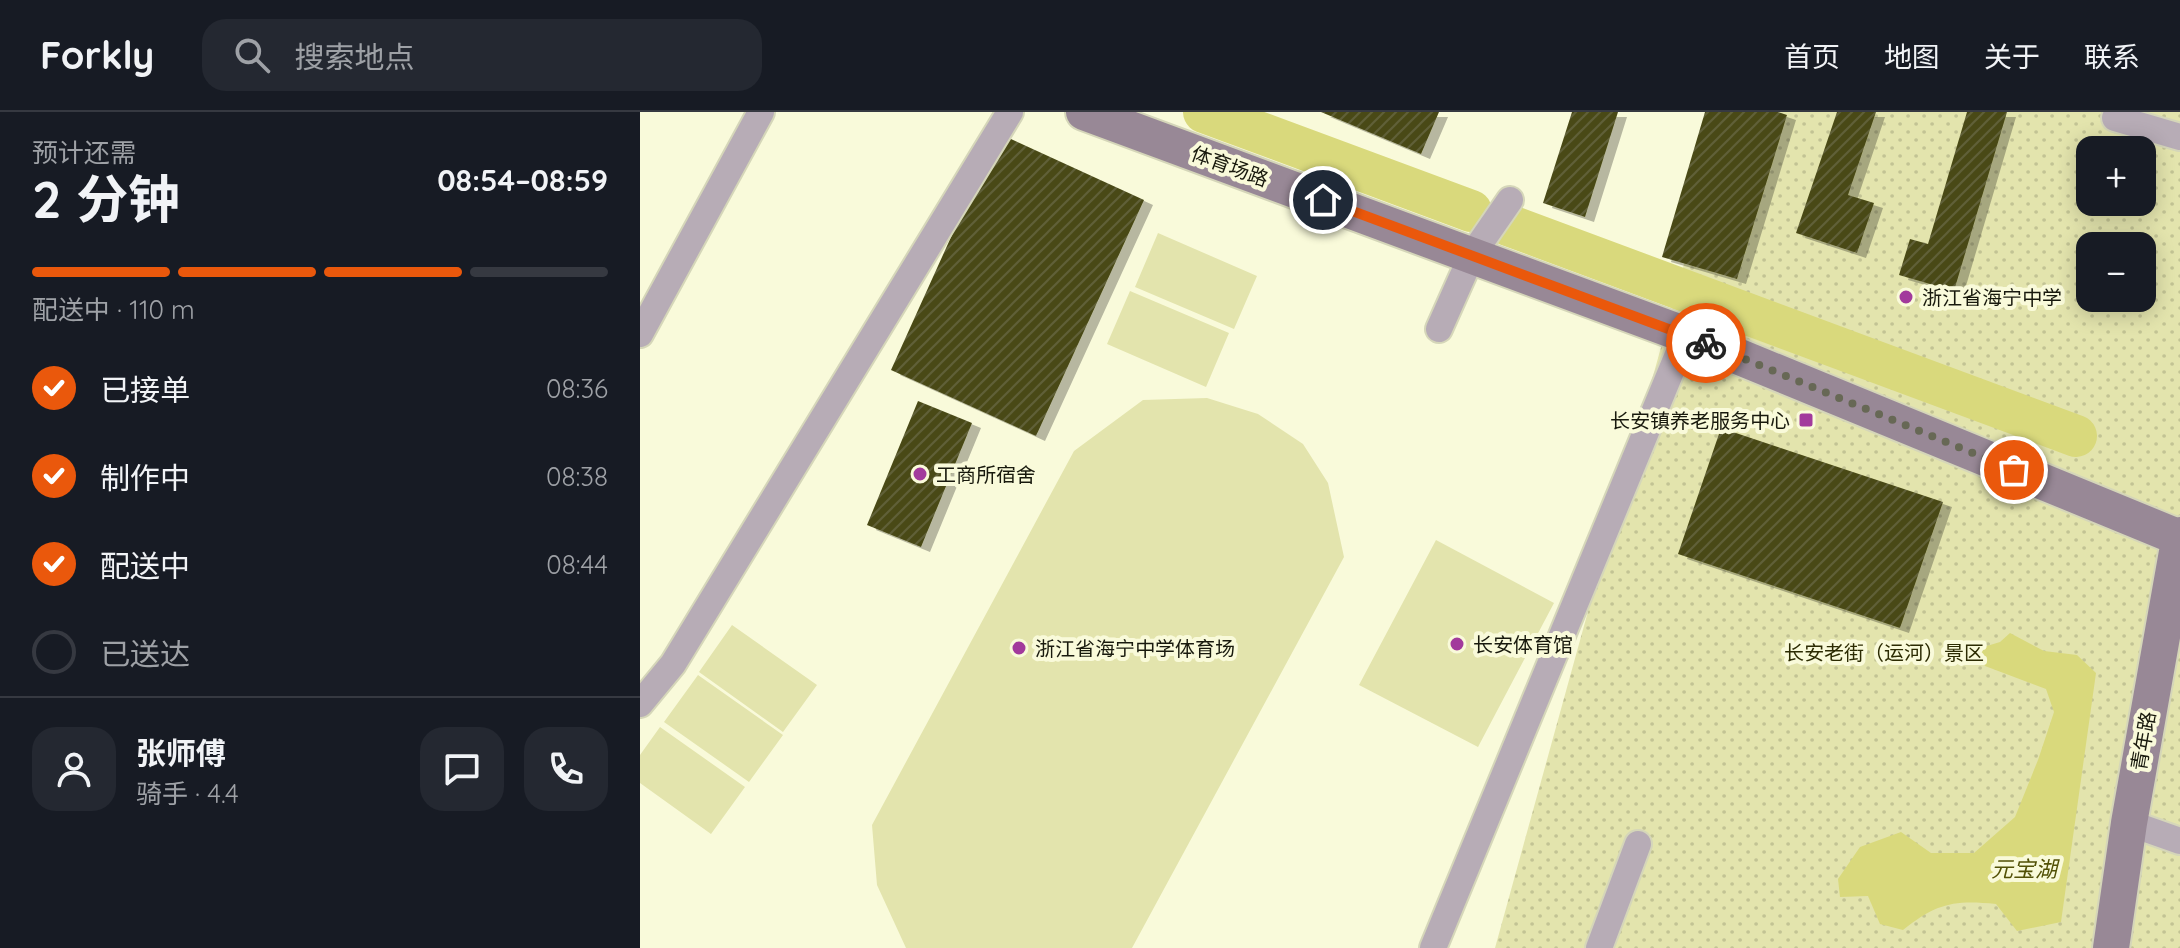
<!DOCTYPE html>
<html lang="zh">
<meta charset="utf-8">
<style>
body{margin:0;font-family:Quicksand,"Noto Sans SC",sans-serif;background:#242831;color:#f1f3f6;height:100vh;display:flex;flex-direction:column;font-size:30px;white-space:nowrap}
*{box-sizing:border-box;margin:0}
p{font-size:26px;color:#9ea1a6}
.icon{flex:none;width:44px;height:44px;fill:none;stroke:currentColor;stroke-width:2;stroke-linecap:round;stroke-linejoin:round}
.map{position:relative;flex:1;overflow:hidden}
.sheet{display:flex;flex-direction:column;background:#171b24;width:640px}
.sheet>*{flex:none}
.tools{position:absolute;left:1436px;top:24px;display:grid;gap:16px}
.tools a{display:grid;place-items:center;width:80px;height:80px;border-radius:16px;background:#171b24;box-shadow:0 4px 20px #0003;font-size:40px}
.pin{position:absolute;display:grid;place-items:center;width:68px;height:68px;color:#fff;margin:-34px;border:4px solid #fff;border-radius:50%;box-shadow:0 2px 8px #0007}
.courier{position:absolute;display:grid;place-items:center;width:80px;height:80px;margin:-40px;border:6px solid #ea580c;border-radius:50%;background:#fff;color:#222;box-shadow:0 2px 10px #0007}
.summary em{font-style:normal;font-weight:700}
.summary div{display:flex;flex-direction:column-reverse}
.summary{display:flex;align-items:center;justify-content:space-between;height:136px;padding:0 32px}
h1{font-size:52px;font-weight:700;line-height:60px}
.bar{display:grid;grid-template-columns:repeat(4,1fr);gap:12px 8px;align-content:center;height:96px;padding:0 32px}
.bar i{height:10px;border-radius:6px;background:#363941}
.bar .current{background:#ea580c}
.bar p{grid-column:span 4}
.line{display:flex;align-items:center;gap:20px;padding:0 32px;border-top:2px solid #363941}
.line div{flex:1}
.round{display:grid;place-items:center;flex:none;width:84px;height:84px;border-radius:24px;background:#242831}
ol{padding:0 32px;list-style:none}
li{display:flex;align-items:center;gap:24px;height:88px}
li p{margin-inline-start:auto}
li .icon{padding:8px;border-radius:50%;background:#ea580c;color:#fff;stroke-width:4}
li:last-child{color:#9ea1a6}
li i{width:44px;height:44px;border:4px solid #363941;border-radius:50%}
header{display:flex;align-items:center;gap:48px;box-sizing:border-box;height:112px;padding:0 40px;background:#171b24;border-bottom:2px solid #363941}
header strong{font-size:38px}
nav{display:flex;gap:44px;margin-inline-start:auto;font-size:28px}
.search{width:560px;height:72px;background:#242831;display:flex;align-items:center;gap:20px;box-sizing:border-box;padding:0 28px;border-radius:24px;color:#9ea1a6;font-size:30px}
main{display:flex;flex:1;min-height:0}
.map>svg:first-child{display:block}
.grass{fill:#e3e4ad}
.park{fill:url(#park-dots);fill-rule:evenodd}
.water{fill:#d9d97c}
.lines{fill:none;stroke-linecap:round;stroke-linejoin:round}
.river{stroke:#d9d97c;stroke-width:42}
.building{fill:url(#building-hatch);filter:url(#shadow)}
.street-casing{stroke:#d5d6b9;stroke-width:30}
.secondary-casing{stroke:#d5d6b9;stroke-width:40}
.street{stroke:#b7acb6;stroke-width:26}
.secondary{stroke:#988896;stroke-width:36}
.done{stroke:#676855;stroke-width:8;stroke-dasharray:0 14.4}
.route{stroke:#ea580c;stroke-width:10}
.poi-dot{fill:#a23a9c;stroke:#f9fada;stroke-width:3}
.labels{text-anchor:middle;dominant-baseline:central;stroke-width:8;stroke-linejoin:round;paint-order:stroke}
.street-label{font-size:20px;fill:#18190d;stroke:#f9fada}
.poi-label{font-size:20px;fill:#18190d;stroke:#f9fada;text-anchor:start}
.park-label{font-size:20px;fill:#2c2b02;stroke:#f9fada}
.water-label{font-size:22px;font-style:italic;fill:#525106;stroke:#f9fada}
</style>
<header>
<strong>Forkly</strong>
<div class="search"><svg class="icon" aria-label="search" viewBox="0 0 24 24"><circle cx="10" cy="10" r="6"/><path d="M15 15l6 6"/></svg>搜索地点</div>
<nav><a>首页</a><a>地图</a><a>关于</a><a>联系</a></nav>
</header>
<main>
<section class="sheet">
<div class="summary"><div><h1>2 分钟</h1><p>预计还需</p></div><em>08:54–08:59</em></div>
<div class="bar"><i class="current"></i><i class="current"></i><i class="current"></i><i></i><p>配送中 · 110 m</p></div>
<ol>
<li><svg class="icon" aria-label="check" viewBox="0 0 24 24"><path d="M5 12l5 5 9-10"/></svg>已接单<p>08:36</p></li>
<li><svg class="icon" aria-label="check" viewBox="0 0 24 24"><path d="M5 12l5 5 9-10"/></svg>制作中<p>08:38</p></li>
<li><svg class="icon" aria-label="check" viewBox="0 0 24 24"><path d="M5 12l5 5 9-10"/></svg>配送中<p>08:44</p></li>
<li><i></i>已送达</li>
</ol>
<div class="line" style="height:144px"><a class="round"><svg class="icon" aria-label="person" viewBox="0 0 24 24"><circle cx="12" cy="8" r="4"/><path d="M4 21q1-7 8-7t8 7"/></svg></a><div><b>张师傅</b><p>骑手 · 4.4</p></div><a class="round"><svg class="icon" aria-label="chat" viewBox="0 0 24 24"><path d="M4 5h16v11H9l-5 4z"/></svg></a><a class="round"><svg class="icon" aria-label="phone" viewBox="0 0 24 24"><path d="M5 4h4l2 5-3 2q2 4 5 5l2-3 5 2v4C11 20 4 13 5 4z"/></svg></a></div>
</section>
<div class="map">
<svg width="1540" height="836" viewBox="0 0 1540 836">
<defs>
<pattern id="park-dots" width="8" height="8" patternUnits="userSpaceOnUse" patternTransform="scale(2)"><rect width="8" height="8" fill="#e3e4ad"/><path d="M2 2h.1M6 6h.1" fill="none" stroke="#c2c394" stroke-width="1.8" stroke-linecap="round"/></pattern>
<pattern id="building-hatch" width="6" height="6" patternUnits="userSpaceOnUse" patternTransform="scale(2)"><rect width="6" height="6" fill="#4a4a18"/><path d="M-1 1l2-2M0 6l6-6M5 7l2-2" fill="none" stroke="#606038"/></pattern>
<filter id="shadow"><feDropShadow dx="9" dy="5" stdDeviation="0" flood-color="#0004"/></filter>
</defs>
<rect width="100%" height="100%" fill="#f9fada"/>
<!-- grass -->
<path class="grass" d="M518 121 617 164 594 217 495 175Z
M490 179 589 221 566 275 467 232Z
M567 286 618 302 663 332 688 371 704 445 492 836H266L237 773 232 713 434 339 503 288Z
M796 428 914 491 838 635 719 573Z
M92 513 177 573 143 620 59 560Z
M58 563 143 623 109 670 24 610Z
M20 615 105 675 71 722 0 671V643Z"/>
<!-- park -->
<path class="park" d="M1086 0H1540V836H855ZM1450 38H1502V90H1450ZM1450 134H1502V186H1450Z"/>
<!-- water -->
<path class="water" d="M1370 521 1404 539 1437 543 1456 561 1421 810 1377 819 1356 792C1314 788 1297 791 1263 818L1240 812 1228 784 1200 785 1198 767 1220 735 1261 720 1291 741H1334L1375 705 1398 648 1414 600 1406 577 1345 554 1337 537 1360 530Z"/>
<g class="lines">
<!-- river -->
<path class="river" d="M564 0 831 99
M868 113 1436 324"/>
</g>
<!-- building -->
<path class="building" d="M681 0H799L781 42Z
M932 0H978L945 105 903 91Z
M1065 0H1138L1147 3 1097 167 1022 145Z
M1197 0H1236L1208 83 1234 91 1217 141 1156 121Z
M1327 0H1367L1314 179 1259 163 1270 127 1288 132Z
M358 21 504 88 396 324 251 258Z
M278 289 332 311 281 435 227 413Z
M1081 316 1303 390 1260 516 1038 442Z"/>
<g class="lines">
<defs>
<path id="street" d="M1475 6 1540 25
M799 217 832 143 870 88
M0 222 121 0
M0 592 33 552 370 0
M1489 711 1540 729
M793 836 1046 223
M959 836 998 732"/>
<path id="secondary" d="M444 0 1046 223 1540 426
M1471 836 1489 711 1540 423"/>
</defs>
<!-- street casing -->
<use href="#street" class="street-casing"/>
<!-- secondary casing -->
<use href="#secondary" class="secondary-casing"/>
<!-- street -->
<use href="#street" class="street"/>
<!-- secondary -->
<use href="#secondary" class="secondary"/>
</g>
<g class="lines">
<!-- done -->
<path class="done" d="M1066 231 1374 358"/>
<!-- route -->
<path class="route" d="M683 88 1066 231"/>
</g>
<!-- markers -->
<g class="poi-dot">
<circle cx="1266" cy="185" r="8"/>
<rect x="1158" y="300" width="16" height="16" rx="4"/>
<circle cx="280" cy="362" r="8"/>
<circle cx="817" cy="532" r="8"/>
<circle cx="379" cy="536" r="8"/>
</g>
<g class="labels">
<!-- street labels -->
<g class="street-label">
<text transform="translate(590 54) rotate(20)">体育场路</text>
<text transform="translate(1503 629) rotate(-80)">青年路</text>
</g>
<!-- poi labels -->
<g class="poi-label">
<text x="1282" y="185">浙江省海宁中学</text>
<text x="1150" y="308" text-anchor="end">长安镇养老服务中心</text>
<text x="296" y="362">工商所宿舍</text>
<text x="833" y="532">长安体育馆</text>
<text x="395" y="536">浙江省海宁中学体育场</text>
</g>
<!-- park labels -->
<g class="park-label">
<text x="1244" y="540">长安老街（运河）景区</text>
</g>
<!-- water labels -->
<g class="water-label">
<text x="1384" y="757">元宝湖</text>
</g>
</g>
</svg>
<div class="tools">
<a>+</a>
<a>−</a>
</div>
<div class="pin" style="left:1374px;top:358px;background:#ea580c"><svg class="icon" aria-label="bag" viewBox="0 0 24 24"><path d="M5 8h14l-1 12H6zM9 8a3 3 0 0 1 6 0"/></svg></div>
<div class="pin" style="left:683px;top:88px;background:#1f2937"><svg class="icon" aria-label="home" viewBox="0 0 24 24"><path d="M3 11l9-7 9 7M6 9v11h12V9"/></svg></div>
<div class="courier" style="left:1066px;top:231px"><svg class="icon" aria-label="bike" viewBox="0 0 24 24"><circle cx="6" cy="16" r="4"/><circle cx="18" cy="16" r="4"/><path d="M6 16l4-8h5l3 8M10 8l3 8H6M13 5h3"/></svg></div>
</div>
</main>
